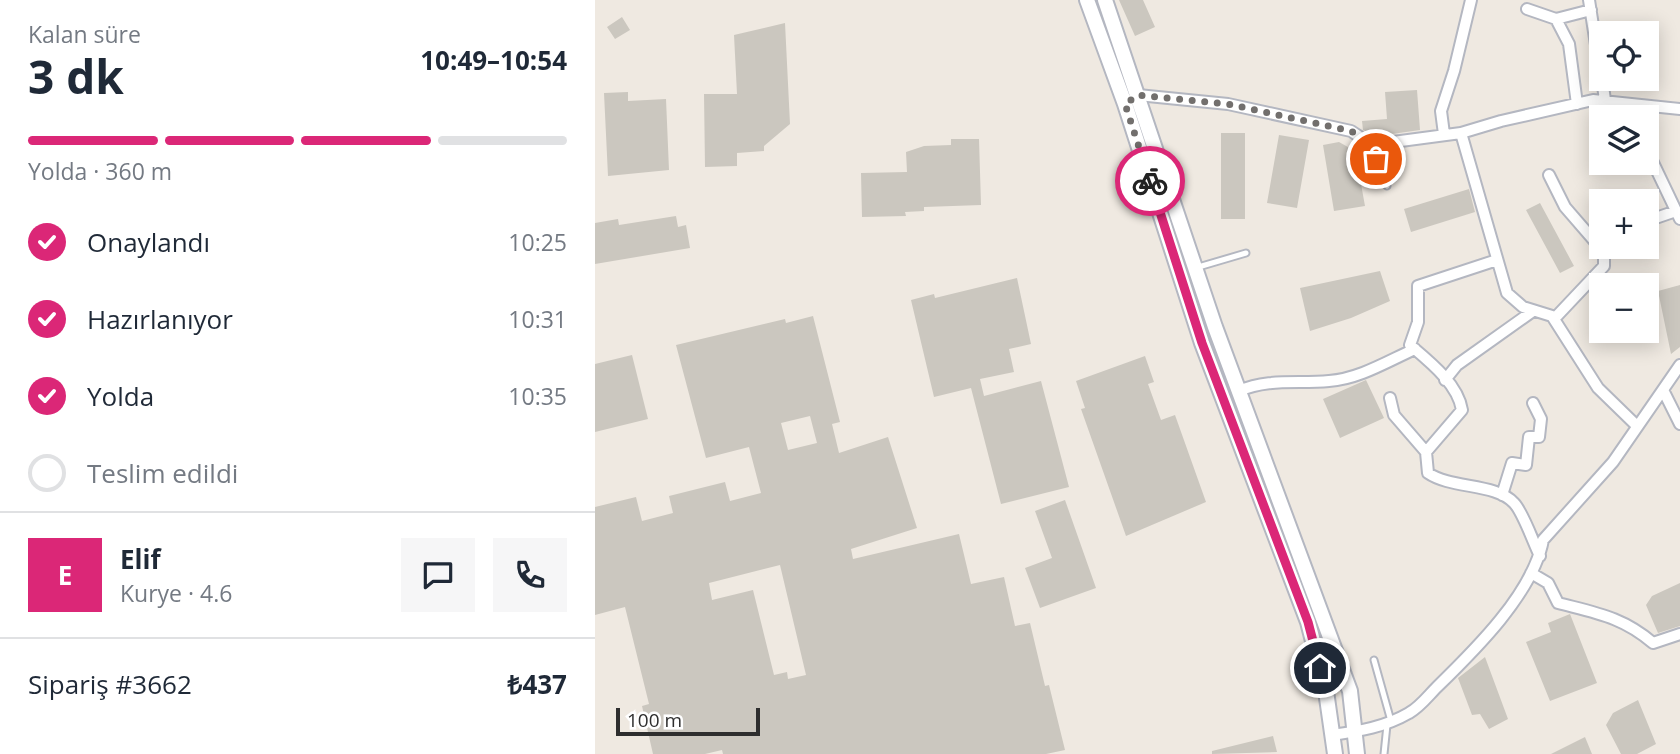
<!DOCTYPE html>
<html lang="tr">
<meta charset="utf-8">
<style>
body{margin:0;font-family:"Open Sans",sans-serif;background:#f6f6f7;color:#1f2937;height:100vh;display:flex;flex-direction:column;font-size:26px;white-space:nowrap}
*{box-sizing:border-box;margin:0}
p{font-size:23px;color:#747a83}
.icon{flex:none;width:38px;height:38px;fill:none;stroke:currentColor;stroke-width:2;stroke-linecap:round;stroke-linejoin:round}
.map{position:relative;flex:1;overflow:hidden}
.side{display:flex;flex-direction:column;background:#fff;width:595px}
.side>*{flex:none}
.fabs{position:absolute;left:994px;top:21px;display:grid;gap:14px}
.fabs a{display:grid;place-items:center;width:70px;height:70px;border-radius:0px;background:#fff;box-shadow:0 4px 18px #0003;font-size:35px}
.scale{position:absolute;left:21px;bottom:18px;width:144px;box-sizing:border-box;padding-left:7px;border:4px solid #2e2e2e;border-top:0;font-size:19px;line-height:24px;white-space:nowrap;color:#2e2e2e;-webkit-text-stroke:5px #fff;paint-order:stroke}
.pin{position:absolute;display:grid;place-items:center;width:60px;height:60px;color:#fff;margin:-30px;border:4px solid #fff;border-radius:50%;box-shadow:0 2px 7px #0007}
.courier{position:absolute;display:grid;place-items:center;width:70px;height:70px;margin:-35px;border:5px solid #db2777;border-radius:50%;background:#fff;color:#222;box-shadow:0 2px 9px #0007}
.summary em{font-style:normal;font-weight:700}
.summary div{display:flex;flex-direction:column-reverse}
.summary{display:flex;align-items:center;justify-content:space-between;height:119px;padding:0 28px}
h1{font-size:46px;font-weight:700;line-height:52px}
.bar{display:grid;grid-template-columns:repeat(4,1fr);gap:10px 7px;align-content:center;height:84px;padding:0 28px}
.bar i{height:9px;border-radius:5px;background:#e0e1e3}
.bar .current{background:#db2777}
.bar p{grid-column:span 4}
.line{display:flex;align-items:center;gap:18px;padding:0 28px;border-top:2px solid #e0e1e3}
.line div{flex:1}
.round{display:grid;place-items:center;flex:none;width:74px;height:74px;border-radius:0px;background:#f6f6f7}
ol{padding:0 28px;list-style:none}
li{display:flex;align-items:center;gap:21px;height:77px}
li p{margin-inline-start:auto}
li .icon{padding:7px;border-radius:50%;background:#db2777;color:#fff;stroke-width:4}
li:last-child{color:#747a83}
li i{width:38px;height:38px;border:4px solid #e0e1e3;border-radius:50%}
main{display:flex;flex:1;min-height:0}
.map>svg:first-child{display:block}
.building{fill:#cbc7bf;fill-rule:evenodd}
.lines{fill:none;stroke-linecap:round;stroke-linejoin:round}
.service-casing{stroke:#b4b7c1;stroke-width:9}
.minor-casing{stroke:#b4b7c1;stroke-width:14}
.secondary-casing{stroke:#b4b7c1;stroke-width:18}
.service{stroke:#fff;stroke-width:5}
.minor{stroke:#fff;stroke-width:10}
.secondary{stroke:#fff;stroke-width:14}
.done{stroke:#726f6d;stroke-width:7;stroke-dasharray:0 12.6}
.route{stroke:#db2777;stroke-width:9}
</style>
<main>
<section class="side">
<div class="summary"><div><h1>3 dk</h1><p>Kalan süre</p></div><em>10:49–10:54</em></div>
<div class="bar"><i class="current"></i><i class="current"></i><i class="current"></i><i></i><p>Yolda · 360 m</p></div>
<ol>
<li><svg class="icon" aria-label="check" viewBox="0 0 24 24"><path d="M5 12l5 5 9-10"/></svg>Onaylandı<p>10:25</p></li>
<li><svg class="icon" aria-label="check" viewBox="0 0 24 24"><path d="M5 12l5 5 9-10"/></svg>Hazırlanıyor<p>10:31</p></li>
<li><svg class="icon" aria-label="check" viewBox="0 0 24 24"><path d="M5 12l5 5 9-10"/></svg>Yolda<p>10:35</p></li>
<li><i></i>Teslim edildi</li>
</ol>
<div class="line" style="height:126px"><b class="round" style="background:#db2777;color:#fff">E</b><div><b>Elif</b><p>Kurye · 4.6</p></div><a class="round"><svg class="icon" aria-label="chat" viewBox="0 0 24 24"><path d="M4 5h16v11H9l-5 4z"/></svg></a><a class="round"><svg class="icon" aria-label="phone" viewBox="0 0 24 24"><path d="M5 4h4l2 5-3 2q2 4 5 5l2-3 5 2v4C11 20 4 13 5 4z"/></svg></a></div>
<div class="line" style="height:91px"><div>Sipariş #3662</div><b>₺437</b></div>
</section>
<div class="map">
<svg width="1085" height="754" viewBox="0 0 1085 754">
<rect width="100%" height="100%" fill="#efe9e1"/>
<!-- building -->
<path class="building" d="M524 0H548L560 27 540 36Z
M27 17 35 30 20 39 12 27Z
M190 23 195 124 169 146V151L142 153V166L110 167 109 94H142L139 35Z
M822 90 825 130 783 136 768 130 767 121 792 119 790 92Z
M33 92V101L71 99 74 170 13 176 9 93Z
M626 133H650V219H626Z
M684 135 714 140 702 208 672 203Z
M356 139H384L386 205 329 207V211L310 212 311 216 267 217 266 173 312 172 311 152 329 146 356 145Z
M744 142 760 151 770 206 739 211 728 145Z
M874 189 880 212 816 232 809 209Z
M945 203 979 266 965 273 931 210Z
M81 216 83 227 91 225 95 248 0 264V223L23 219 24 225Z
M785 271 795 301 756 318 715 331 705 288Z
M422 278 436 344 414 349 419 372 385 379 389 396 446 381 474 487 406 504 376 388 339 397 316 300 339 294 340 298Z
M1085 285V347L1076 354 1063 291Z
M218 316 245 422 237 424 244 453 293 437 322 528 256 549 258 559 364 534 376 584 409 577 420 626 435 623 450 686 454 685 470 750 451 754H128L127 750 110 754H58L47 706 54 704 30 607 0 615V507L41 497 47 521 78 513 74 496 130 482 135 501 166 493 154 447 111 458 81 345 190 319 191 323ZM215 416 222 443 193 450 186 423ZM185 565 211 675 193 679 192 672 179 675 158 590 117 600 114 583Z
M37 355 53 419 0 432V364Z
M550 356 559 382 553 384 566 420 580 415 611 502 531 536 486 409 490 408 481 381Z
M771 380 789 418 745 438 728 399Z
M470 500 501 588 445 608 430 568 457 558 440 511Z
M1085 583V626L1063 633 1051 605 1057 596Z
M975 614 1002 683 955 701 931 642 956 632 953 623Z
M890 657 913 719 894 729 885 714 877 715 863 678Z
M1043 700 1061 744 1042 754H1026L1011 725 1018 713Z
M678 736 682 752 617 754V751Z
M990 737 997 754H956Z"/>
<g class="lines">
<defs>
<path id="service" d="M779 144 783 174 792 186
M600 268 651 253
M779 660 796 721
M789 754 792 725"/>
<path id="minor" d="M994 0 1006 77
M932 9 961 19
M1007 79 1010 100
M538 99 543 95 633 104 756 131 774 143 783 144 866 133 906 121 998 100 1085 109
M1022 103 1032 117
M982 104 974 44 961 19 996 10
M866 133 912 293 928 307 957 316 1003 388 1041 425
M849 134 846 111 859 71 876 0
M1052 150 1085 219
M954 175 970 207 1009 252V266L959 319
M1052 221 1081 211
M850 380 862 365 938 311
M1068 390 1085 424
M644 391C673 378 703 384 734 381 764 379 793 361 820 349
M795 398 799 415 831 452 833 473C856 489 901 483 919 503 928 512 938 542 945 556
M831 452 867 410C863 384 835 362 815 345L823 322V286L902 260
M907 495 917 463 931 465 934 437H944L946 419 938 403
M936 573 953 583 963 603C1001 613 1028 617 1058 643L1085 634
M737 735C765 731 790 727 814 713 825 707 833 696 842 687 880 650 938 593 948 540L1018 462 1085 365"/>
<path id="secondary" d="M492 0 530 104 607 343 713 622 731 691 740 754
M510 0 620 327 755 691 762 754"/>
</defs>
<!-- service casing -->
<use href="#service" class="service-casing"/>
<!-- minor casing -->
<use href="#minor" class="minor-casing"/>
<!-- secondary casing -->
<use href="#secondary" class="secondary-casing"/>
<!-- service -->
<use href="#service" class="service"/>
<!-- minor -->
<use href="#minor" class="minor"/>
<!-- secondary -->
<use href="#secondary" class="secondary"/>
</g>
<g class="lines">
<!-- done -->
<path class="done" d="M555 181 530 104 543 95 633 104 756 131 779 144 781 159"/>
<!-- route -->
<path class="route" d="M555 181 607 343 713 622 725 668"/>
</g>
</svg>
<div class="fabs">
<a><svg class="icon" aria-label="locate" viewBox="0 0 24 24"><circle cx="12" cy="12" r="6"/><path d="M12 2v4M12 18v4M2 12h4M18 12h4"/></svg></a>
<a><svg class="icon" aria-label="layers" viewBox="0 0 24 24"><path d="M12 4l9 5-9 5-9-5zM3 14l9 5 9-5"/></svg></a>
<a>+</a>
<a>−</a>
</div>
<div class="scale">100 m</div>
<div class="pin" style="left:781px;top:159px;background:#ea580c"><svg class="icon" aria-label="bag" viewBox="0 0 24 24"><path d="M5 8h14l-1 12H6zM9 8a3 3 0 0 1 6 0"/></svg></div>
<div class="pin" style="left:725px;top:668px;background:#1f2937"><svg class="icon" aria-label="home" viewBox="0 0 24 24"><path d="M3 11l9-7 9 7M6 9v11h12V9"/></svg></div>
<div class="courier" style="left:555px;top:181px"><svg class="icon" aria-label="bike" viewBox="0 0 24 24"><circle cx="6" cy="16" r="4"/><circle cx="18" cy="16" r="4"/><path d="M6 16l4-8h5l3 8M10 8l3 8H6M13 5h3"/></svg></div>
</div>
</main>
